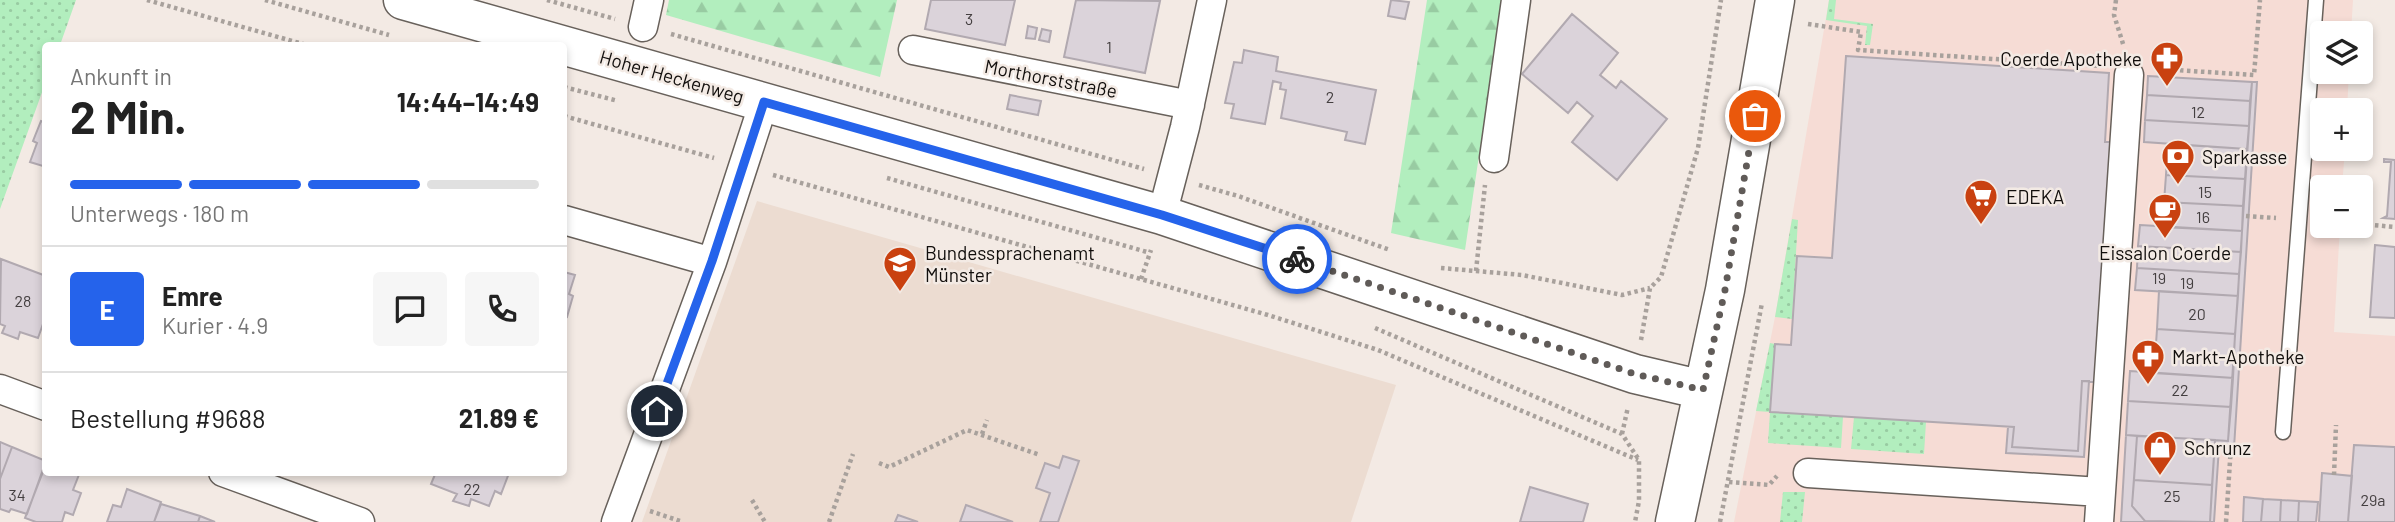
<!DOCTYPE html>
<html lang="de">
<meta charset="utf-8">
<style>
body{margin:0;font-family:Barlow,sans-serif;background:#f6f6f6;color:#222;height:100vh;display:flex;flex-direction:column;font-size:26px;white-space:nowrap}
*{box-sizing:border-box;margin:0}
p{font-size:23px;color:#767676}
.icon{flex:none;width:38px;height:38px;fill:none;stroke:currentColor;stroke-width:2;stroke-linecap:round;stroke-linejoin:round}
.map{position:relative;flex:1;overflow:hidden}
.sheet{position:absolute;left:42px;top:42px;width:525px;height:434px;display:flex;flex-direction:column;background:#fff;border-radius:7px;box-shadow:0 4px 10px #0003}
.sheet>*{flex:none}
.controls{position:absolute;left:2310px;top:21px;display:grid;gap:14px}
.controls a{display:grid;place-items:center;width:63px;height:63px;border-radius:7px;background:#fff;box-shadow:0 4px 10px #0003;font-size:35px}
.pin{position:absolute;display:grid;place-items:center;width:60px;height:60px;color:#fff;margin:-30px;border:4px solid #fff;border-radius:50%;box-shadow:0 2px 7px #0007}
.courier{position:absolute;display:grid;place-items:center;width:70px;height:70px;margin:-35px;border:5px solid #2563eb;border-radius:50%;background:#fff;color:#222;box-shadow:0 2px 9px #0007}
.head em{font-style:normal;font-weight:700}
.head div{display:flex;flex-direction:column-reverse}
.head{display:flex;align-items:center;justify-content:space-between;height:119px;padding:0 28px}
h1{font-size:46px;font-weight:700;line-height:52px}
.bar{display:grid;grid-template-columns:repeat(4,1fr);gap:10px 7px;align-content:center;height:84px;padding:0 28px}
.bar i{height:9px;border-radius:5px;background:#e0e0e0}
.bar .on{background:#2563eb}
.bar p{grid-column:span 4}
.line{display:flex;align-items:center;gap:18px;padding:0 28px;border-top:2px solid #e0e0e0}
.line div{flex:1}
.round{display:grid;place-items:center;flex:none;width:74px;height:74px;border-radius:7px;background:#f6f6f6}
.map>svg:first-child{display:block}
.commercial{fill:#f6dcd5}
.built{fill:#ecdcd1}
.grass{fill:url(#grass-dots)}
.forest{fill:url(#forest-firs)}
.building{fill:#dbd3da;stroke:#b1a9b0;stroke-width:2}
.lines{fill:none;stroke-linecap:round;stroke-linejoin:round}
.lane-casing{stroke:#68615b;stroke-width:17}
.street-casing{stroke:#68615b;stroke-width:31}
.secondary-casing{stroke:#68615b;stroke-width:41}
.path{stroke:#a8a19c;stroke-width:4.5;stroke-dasharray:3.5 3.5;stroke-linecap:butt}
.lane{stroke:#fff;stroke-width:14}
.street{stroke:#fff;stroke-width:28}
.secondary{stroke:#fff;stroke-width:38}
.done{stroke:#605b58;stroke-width:7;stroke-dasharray:0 12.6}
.route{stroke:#2563eb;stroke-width:9}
.labels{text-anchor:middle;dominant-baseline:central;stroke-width:5;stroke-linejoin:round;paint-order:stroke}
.number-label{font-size:16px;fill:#443f40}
.poi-label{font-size:19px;fill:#110e0c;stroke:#f3eae4;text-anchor:start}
.street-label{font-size:19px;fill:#110e0c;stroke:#f3eae4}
</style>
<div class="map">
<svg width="2395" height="522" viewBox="0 0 2395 522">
<defs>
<pattern id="grass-dots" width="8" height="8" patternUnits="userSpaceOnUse" patternTransform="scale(1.75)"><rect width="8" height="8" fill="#b2eebe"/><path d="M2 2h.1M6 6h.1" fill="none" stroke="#98cba2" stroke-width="1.8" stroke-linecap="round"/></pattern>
<pattern id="forest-firs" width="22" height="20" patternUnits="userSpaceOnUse" patternTransform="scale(1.75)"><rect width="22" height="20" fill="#b2eebe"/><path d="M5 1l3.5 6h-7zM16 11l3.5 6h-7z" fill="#98cba2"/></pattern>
</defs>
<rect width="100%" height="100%" fill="#f3eae4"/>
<!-- commercial -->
<path class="commercial" d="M1829 0H2353L2351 33H2322V72H2349L2347 110H2322V149H2345L2342 187H2322V226H2340L2334 332 2395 336V522H1734L1775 317Z"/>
<!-- built -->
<path class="built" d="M757 201 1396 385 1351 522H642Z"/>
<!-- grass -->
<path class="grass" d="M0 0H76L60 45 46 46 45 84 0 209Z
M1829 0H1836L1834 19 1873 24 1870 45H1865L1867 26 1826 20Z
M1792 219 1798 220 1792 319 1775 317Z
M1770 343 1775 344 1770 412 1843 417 1841 448 1768 443 1770 412 1756 411Z
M1854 417 1926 422 1924 454 1851 449Z
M1783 492H1805L1802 522H1780Z"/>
<!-- forest -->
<path class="forest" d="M669 0H897L880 77 666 15Z
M1427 0H1502L1465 250 1391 233Z"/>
<!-- building -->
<path class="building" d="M931 0H1015L1005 45 925 29Z
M1076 0 1160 1 1145 73 1064 57Z
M1391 0 1409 2 1405 19 1388 16Z
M1572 14 1618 53 1600 75 1616 88 1621 81 1667 119 1617 180 1572 142 1593 116 1577 102 1568 113 1522 74Z
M1028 26 1037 28 1035 39 1026 38Z
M1042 29 1051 31 1049 42 1039 40Z
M1244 50 1278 57 1276 71 1376 90 1365 144 1345 140 1347 132 1281 118 1286 90 1280 89 1281 83 1273 81 1265 124 1231 118 1234 104 1225 103 1234 62 1242 63Z
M1846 56 2109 73 2105 142H2112L2096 382 2082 381 2078 451 2012 447 2014 427 1770 412 1775 344 1791 345 1797 256 1832 258Z
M2148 76 2252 82 2250 101 2147 95Z
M2252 82H2257L2234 448 2219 447 2214 522H2210L2215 440 2228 441Z
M1010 95 1041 101 1038 115 1007 109Z
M2147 95 2250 101 2249 126 2145 120Z
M46 119V167L30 162 37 143 33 141 41 121 44 122Z
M2145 120 2249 126 2247 149 2144 142Z
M2168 144 2247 149 2245 179 2166 175Z
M2384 159 2395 160V219L2383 218 2387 216 2391 162H2384Z
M2166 175 2245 179 2243 206 2164 202Z
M2164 202 2243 206 2242 231 2163 227Z
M2140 225 2242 231 2241 252 2138 246Z
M2375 245 2395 247V318L2370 317Z
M2138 246 2241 252 2239 274 2137 268Z
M1 259 46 276V325L43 324 38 338 20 332 18 339 2 333 5 326 0 324Z
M2137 268 2239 274 2238 296 2135 290Z
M564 272 575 275 569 294 573 296 567 317 564 316Z
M2159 291 2238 296 2235 334 2157 329Z
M2157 329 2235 334 2233 378 2154 373Z
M2130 371 2233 378 2231 407 2128 401Z
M2082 381H2089L2084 457 2006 453 2008 427H2014L2012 447 2078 451Z
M2128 401 2231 407 2228 441 2126 435Z
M2126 435 2137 436 2132 506 2145 521 2164 522H2121Z
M2137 436 2215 440 2212 485 2134 480Z
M0 442 12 447 0 479Z
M2354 445 2395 447V522H2348Z
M12 447 46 461 27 514 11 509 9 512 0 509V479Z
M1063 456 1079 461 1058 522H1040L1050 493 1036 488 1045 463 1059 468Z
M46 464V472H80L73 490 81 493 73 515 65 512 62 522H36L25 518Z
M436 472H507L509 473 501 494 495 491 489 506 471 499 469 506 453 501 457 494 431 484Z
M2322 473 2352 476 2348 522H2319Z
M2134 480 2212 485 2210 522 2145 521 2132 506Z
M1530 487 1588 504 1583 522H1520Z
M127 489 161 502 154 522H107L113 505 121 507Z
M2244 497 2263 499 2261 522H2243Z
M2263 499 2281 500 2280 522H2261Z
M2281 500 2299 501 2298 522H2280Z
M2299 501 2318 502 2316 522H2298Z
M161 504 200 516 198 522H154Z
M966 505 1013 522H960Z
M898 515 918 522H895Z
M200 516 215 522H198Z"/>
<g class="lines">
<defs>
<path id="lane" d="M2283 432 2316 0"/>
<path id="street" d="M643 27 649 0
M913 50 1190 105
M1494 158 1516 0
M1162 215 1185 127 1212 0
M564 220 712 262
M0 389 46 406
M223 472 360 522
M1808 473 2100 492
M616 522 712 262 764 102
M2099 522 2129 75"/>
<path id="secondary" d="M403 0 1162 215 1635 374 1703 390
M1675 522 1725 290 1775 0"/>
</defs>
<!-- lane casing -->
<use href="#lane" class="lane-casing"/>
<!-- street casing -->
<use href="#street" class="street-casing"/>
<!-- secondary casing -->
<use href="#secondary" class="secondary-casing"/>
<!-- path -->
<path class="path" d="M147 0 310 46
M265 0 389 35
M547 0 615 19
M2116 0 2114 15 2124 47
M1808 24 1861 32 1858 50 2100 66
M671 34 1144 169
M2159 69 2254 75 2260 0
M564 87 618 101
M564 116 714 158
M773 175 1268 315 1378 350 1638 460
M887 178 1147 252
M1199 185 1238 196 1390 250
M2246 216 2276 218
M2361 224 2395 227
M1441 268 1522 275 1622 295 1650 288
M1476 271 1485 185
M1141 279 1151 250
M1375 328 1622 434 1639 460V501L1635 522
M1641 340 1650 288 1661 277 1698 148 1721 0
M982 434 987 420
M1622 434 1628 407
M879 463 889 467 967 430 1040 455
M2334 475 2336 425
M1729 482 1769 485 1777 476
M752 500 765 522
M650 511 683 522
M829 522 853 454
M1720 522 1762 303
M2226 522 2231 446"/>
<!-- lane -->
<use href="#lane" class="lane"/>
<!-- street -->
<use href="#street" class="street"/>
<!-- secondary -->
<use href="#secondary" class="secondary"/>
</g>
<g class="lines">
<!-- done -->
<path class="done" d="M1297 259 1635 374 1703 390 1725 290 1755 116"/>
<!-- route -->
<path class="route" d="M657 411 712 261 764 102 1162 215 1297 259"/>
</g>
<!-- icons -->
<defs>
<symbol id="pharmacy-pin" viewBox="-11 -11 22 30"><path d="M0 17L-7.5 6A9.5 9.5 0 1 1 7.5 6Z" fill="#c94110" stroke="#f3eae4"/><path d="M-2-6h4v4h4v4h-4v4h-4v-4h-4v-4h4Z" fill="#fff"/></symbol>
<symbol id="bank-pin" viewBox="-11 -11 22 30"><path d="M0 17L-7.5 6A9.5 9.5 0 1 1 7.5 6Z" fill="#c94110" stroke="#f3eae4"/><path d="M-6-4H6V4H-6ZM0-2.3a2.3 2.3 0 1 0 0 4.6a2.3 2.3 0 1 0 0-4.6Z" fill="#fff"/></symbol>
<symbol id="supermarket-pin" viewBox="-11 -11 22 30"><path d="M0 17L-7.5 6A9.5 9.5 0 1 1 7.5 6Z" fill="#c94110" stroke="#f3eae4"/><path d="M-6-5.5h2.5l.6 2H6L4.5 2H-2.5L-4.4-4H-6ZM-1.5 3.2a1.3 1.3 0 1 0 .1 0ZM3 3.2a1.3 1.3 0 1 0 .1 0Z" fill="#fff"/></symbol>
<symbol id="cafe-pin" viewBox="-11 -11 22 30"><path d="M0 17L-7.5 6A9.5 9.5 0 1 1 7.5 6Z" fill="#c94110" stroke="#f3eae4"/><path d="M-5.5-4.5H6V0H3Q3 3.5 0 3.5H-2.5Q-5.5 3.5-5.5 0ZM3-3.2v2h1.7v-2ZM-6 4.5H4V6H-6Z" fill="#fff"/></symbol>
<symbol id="university-pin" viewBox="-11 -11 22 30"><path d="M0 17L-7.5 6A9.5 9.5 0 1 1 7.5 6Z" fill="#c94110" stroke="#f3eae4"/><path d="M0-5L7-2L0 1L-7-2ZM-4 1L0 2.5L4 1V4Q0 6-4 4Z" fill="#fff"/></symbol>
<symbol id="shop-pin" viewBox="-11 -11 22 30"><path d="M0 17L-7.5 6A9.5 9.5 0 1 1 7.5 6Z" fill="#c94110" stroke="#f3eae4"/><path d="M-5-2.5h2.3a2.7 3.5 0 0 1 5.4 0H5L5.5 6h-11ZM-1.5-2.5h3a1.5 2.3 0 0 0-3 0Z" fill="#fff"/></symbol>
</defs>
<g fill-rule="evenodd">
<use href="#pharmacy-pin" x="2148" y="39" width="38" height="52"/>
<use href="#bank-pin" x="2159" y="137" width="38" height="52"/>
<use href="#supermarket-pin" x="1962" y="177" width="38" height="52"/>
<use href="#cafe-pin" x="2146" y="191" width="38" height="52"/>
<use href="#university-pin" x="881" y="244" width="38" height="52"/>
<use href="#pharmacy-pin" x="2129" y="337" width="38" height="52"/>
<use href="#shop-pin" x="2141" y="428" width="38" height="52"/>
</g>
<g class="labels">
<!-- number labels -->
<g class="number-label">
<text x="969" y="18">3</text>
<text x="1109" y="46">1</text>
<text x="1330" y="96">2</text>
<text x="2198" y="111">12</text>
<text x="2205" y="191">15</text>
<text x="2203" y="216">16</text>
<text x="2159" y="277">19</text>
<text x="2187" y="282">19</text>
<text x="23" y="300">28</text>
<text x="2197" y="313">20</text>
<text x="2180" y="389">22</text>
<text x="472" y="488">22</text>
<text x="17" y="494">34</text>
<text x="2172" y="495">25</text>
<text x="2373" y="499">29a</text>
</g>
<!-- poi labels -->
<g class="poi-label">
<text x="2142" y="58" text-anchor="end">Coerde Apotheke</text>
<text x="2202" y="156">Sparkasse</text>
<text x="2006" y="196">EDEKA</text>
<text x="925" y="252">Bundessprachenamt<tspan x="925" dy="22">Münster</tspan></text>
<text x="2165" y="252" text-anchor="middle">Eissalon Coerde</text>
<text x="2172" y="356">Markt-Apotheke</text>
<text x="2184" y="447">Schrunz</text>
</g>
<!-- street labels -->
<g class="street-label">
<text transform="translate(672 76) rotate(16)">Hoher Heckenweg</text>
<text transform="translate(1051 78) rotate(11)">Morthorststraße</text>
</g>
</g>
</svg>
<div class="controls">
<a><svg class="icon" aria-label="layers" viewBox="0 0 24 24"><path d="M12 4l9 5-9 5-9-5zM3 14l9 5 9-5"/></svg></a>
<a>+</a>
<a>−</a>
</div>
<div class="pin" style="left:1755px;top:116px;background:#ea580c"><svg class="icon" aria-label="bag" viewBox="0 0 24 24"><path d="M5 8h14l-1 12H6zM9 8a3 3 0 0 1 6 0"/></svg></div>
<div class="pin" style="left:657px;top:411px;background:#1f2937"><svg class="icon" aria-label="home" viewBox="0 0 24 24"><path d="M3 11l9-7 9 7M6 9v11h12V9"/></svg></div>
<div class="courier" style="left:1297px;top:259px"><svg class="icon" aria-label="bike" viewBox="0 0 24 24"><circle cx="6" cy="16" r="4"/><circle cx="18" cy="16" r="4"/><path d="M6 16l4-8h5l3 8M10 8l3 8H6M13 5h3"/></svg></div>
<section class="sheet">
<div class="head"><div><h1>2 Min.</h1><p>Ankunft in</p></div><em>14:44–14:49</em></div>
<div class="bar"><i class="on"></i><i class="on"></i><i class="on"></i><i></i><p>Unterwegs · 180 m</p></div>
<div class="line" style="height:126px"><b class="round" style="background:#2563eb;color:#fff">E</b><div><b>Emre</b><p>Kurier · 4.9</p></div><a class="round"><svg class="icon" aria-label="chat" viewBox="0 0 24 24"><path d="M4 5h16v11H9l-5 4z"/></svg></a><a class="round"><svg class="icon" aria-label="phone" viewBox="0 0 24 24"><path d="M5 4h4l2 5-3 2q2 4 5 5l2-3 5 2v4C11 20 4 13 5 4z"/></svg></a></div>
<div class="line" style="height:91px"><div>Bestellung #9688</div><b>21.89 €</b></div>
</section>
</div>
